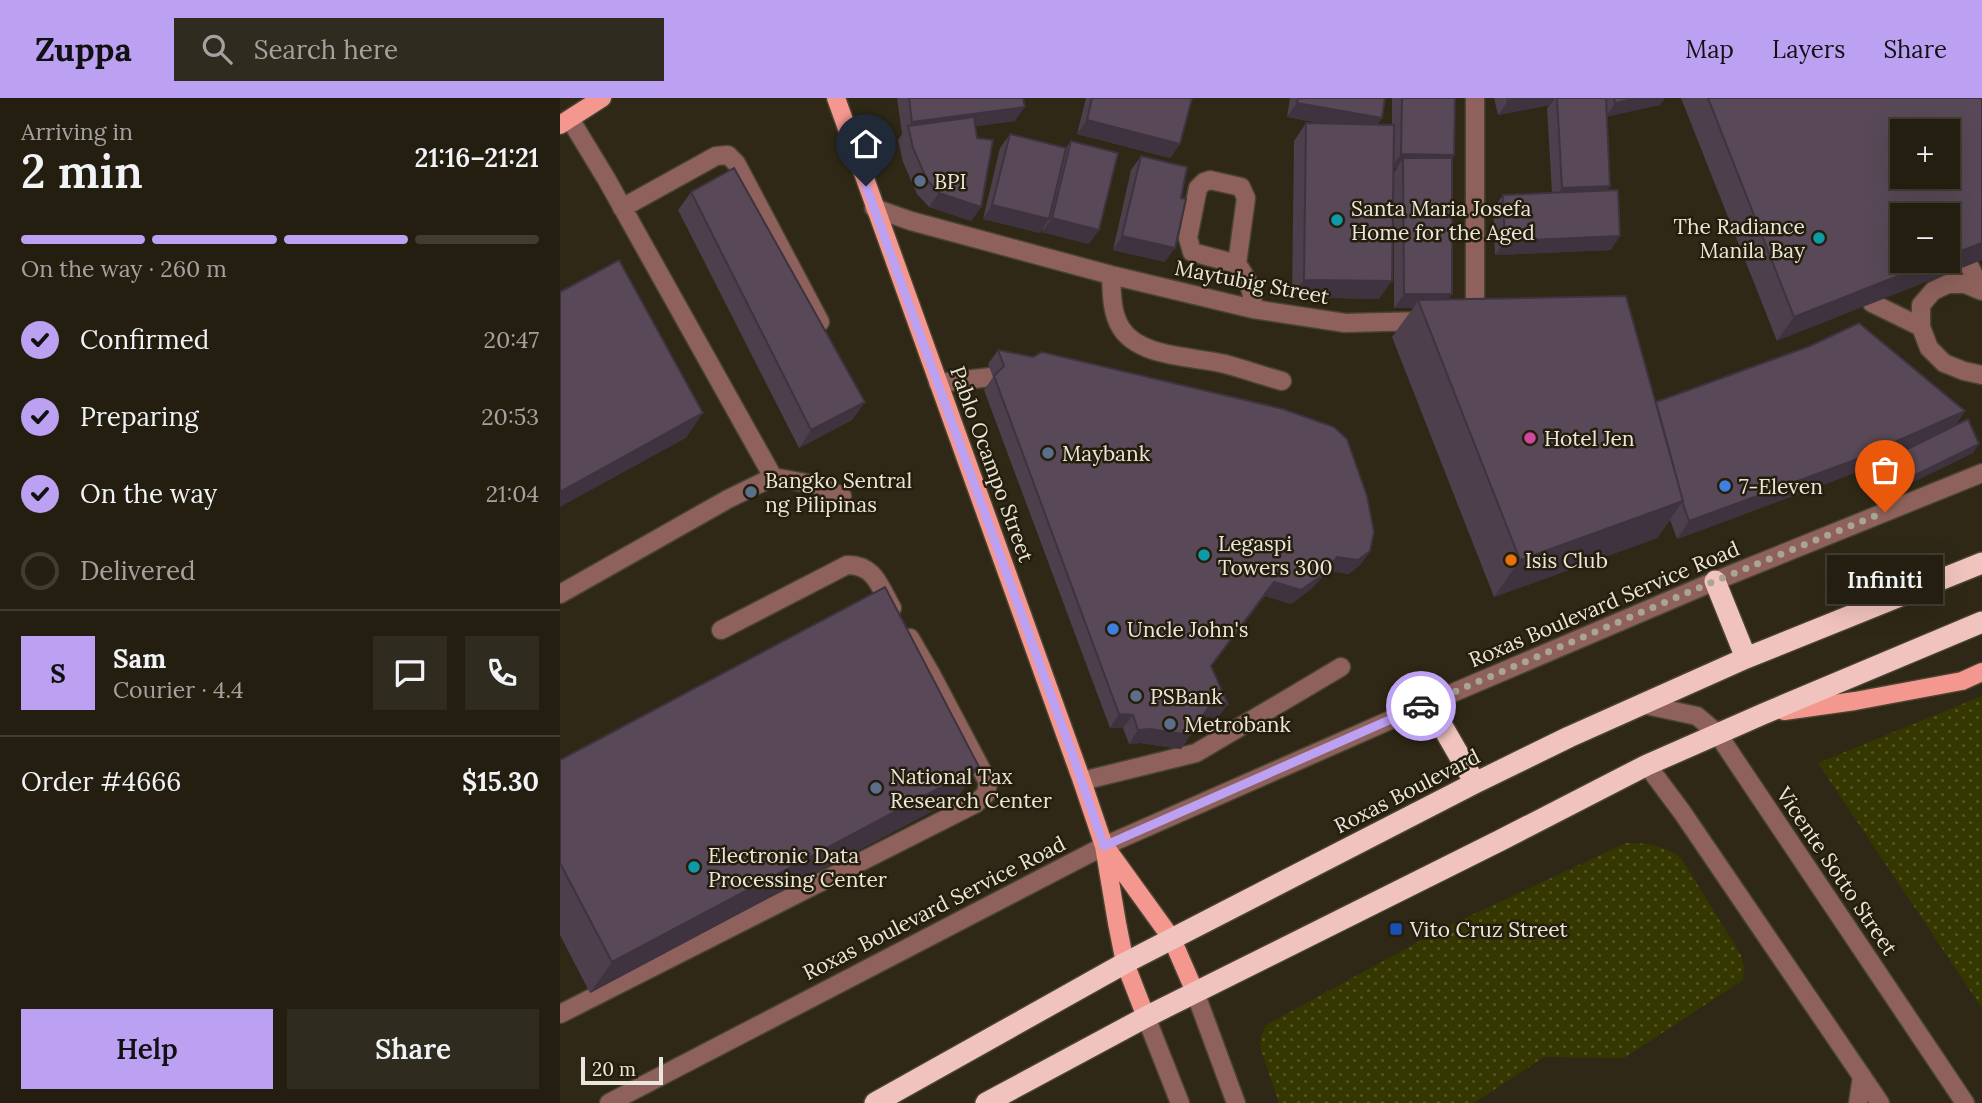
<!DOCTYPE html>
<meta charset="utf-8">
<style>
body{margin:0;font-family:Lora,serif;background:#2f2b1e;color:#f1f3f6;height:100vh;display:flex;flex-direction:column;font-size:26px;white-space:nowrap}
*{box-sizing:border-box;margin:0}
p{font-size:23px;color:#a3a29f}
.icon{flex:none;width:38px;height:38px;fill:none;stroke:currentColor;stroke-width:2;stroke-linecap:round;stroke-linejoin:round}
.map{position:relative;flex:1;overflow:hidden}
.details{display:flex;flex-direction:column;background:#231e10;width:560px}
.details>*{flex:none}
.buttons{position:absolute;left:1330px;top:21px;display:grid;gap:14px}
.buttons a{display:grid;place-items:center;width:70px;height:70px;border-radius:0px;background:#231e10;box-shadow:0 7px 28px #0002,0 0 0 2px #403c30;font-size:35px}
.scale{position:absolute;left:21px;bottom:18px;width:82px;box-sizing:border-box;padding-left:7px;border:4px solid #ebe6db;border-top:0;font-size:19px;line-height:24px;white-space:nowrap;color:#ebe6db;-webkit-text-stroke:5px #251e0d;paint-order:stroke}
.pin{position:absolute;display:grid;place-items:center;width:60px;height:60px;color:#fff;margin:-72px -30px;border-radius:50% 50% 50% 0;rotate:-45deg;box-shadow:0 0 7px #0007}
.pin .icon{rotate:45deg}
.courier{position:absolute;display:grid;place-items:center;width:70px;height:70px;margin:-35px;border:5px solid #bca0f2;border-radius:50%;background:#fff;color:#222;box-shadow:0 2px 9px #0007}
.bubble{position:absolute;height:49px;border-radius:0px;background:#231e10;box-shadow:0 7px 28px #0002,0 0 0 2px #403c30;font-size:23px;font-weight:600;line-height:49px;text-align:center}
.headline em{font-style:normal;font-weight:600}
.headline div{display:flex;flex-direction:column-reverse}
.headline{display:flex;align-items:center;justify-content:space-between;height:119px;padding:0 21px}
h1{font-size:46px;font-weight:600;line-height:52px}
.bar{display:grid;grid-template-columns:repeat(4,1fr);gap:10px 7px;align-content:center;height:84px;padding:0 21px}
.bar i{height:9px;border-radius:5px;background:#403c30}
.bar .active{background:#bca0f2}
.bar p{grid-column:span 4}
.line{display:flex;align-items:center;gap:18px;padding:0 21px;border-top:2px solid #403c30}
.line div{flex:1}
.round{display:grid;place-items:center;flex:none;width:74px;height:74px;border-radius:0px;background:#2f2b1e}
ol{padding:0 21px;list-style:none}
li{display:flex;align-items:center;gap:21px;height:77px}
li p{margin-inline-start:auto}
li .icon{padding:7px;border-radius:50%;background:#bca0f2;color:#111;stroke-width:4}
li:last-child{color:#a3a29f}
li i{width:38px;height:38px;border:4px solid #403c30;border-radius:50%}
.action{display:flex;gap:14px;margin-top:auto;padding:14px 21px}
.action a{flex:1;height:80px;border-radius:0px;background:#bca0f2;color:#111;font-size:28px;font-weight:600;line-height:80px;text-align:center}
.action a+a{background:#2f2b1e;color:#f1f3f6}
header{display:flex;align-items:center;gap:42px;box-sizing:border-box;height:98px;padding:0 35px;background:#bca0f2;color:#111}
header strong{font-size:33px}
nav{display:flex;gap:38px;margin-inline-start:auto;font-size:24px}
.search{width:490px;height:63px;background:#2f2b1e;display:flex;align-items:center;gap:18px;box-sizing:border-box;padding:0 24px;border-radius:0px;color:#a3a29f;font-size:26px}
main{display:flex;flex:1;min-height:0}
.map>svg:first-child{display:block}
.grass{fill:url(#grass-dots)}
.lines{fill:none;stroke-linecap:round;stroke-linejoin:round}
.minor-casing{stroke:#494332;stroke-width:21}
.major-casing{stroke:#494332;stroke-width:21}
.highway-casing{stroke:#494332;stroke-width:24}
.minor{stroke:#8e615c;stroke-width:18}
.major{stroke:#f4978e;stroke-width:18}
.highway{stroke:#f1c3be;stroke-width:21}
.wall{fill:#4d3f4c}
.shaded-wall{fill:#3e333e}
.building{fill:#594958;stroke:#3e333e;stroke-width:2;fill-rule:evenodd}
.done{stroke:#a9a496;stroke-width:7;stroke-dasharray:0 12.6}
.route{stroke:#bca0f2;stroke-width:9}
.service-dot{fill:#5c6f8a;stroke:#251e0d;stroke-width:2.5}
.culture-dot{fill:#0f9aa8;stroke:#251e0d;stroke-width:2.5}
.hotel-dot{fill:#d1479c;stroke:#251e0d;stroke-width:2.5}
.shop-dot{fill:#3f7fe0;stroke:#251e0d;stroke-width:2.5}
.food-dot{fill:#e8710a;stroke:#251e0d;stroke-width:2.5}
.transit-dot{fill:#1a4fb4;stroke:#251e0d;stroke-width:2.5}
.labels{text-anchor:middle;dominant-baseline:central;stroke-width:5;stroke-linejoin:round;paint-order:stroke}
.poi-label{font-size:21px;fill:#ebe6db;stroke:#251e0d;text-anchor:start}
.street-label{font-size:21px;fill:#ebe6db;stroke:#251e0d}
</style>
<header>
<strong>Zuppa</strong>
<div class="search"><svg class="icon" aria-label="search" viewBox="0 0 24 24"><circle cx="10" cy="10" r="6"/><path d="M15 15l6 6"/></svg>Search here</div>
<nav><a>Map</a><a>Layers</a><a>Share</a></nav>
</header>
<main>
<section class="details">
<div class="headline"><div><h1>2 min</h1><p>Arriving in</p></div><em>21:16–21:21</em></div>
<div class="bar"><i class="active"></i><i class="active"></i><i class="active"></i><i></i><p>On the way · 260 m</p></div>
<ol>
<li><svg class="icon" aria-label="check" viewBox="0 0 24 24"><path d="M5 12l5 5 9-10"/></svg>Confirmed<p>20:47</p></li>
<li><svg class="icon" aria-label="check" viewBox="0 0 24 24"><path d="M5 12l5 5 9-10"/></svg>Preparing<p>20:53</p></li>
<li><svg class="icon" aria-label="check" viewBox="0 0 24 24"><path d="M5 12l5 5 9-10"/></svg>On the way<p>21:04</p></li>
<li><i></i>Delivered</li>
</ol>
<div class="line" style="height:126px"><b class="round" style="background:#bca0f2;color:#111">S</b><div><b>Sam</b><p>Courier · 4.4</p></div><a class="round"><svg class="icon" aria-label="chat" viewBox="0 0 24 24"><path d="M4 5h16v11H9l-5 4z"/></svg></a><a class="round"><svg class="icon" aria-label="phone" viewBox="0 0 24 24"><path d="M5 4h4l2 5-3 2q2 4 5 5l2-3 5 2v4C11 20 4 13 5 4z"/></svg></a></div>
<div class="line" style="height:91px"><div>Order #4666</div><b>$15.30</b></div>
<div class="action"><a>Help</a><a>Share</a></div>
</section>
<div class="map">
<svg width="1422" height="1005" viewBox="0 0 1422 1005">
<defs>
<pattern id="grass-dots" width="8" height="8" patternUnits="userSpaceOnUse" patternTransform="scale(1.75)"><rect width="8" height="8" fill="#353700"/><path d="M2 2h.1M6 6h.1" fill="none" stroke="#525425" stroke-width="1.8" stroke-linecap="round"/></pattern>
</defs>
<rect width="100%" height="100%" fill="#2f2816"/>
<!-- grass -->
<path class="grass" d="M1422 598V910L1258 665Z
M1066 745C1088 745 1103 747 1121 760L1181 857 1184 869 1183 882 1064 960 984 959 914 1005H719L700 949 701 938 706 927 882 831Z"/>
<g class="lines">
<defs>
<path id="minor" d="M10 21 47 82 213 379
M62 110 156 58 168 57 176 65 260 224
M314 110 351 123 551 177 693 211 785 225 866 223
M677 166 632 154 628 140 638 90 644 84 650 82 681 89 686 100 677 166C688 181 693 192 693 211
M1409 167 1421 192
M551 177C552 194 551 214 561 230 580 260 633 258 665 266 684 271 703 278 722 283
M1422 193 1405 186H1388L1373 193 1361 207V229L1369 250 1384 265 1404 273 1422 277
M1312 205 1361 229
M915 222V0
M378 285 431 279
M0 496 168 401 213 379 257 387 282 398
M161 532 287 467C314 466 320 489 332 510
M1081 606 1137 618 1157 635 1405 1005
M1087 667 1122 714 1320 1005
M522 683 636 655 781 569
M635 894 676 1005
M0 916 415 706 426 696 428 684 371 576 350 540
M586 919 620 1005
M49 1005 544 748 869 605 1155 483 1422 375
M1298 1005 1302 978"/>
<path id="major" d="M276 0 522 683 544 748 557 825 565 865 586 919
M0 27 42 0
M1224 613 1295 603 1402 583 1422 574
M547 751 612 841 635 894"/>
<path id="highway" d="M1155 483 1186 560
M869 605 915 685
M315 1005 565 865 915 685 1009 639 1186 560 1422 465
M426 1005 586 919 941 742 1087 667 1203 616 1422 524"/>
</defs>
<!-- minor casing -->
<use href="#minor" class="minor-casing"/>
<!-- major casing -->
<use href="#major" class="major-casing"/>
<!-- highway casing -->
<use href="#highway" class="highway-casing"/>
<!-- minor -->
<use href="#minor" class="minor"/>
<!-- major -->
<use href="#major" class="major"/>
<!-- highway -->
<use href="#highway" class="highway"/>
</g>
<!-- wall -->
<path class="wall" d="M337 0H463L455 23 415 28 421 109 411 123 369 109 357 96 343 64 338 42 342 36Z
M526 0H632L620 46 610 60 517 36Z
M730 0H825L822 20 817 27H832V0H895L894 57 892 61 888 201 1096 304 1405 313 1395 328 1413 355 1330 395 1318 371 1325 362 1340 355 1279 381 1117 441 1110 422 1097 440 934 499 832 239 853 210H834V74L837 70H834L819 201 732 199 734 43 746 25 765 26 727 19Z
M934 0H1105L1100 7 1047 18 1050 88 1047 92 1051 152 935 157 933 111 943 97 992 95 987 10 990 7 938 17Z
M1121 0H1422L1217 243Z
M450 36 506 50 511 43 529 146 482 134 483 130 480 135 423 121 440 50Z
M581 58 605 164 553 152 571 72Z
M131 94 305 304 292 322 239 350 118 112Z
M438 252 810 453 800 467 789 476 768 473 751 491 731 506 705 498 651 569 658 620 643 618 621 651 580 645 569 646 563 630H550L424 292 433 279 428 266Z
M0 662 419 669 397 700 30 895 0 837Z"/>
<!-- shaded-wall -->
<path class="shaded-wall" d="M963 0H995L990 7 938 17 948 3Z
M1077 0H1105L1100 7 1046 19 1055 5Z
M737 5 822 20 812 34 727 19Z
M465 9 455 23 350 37 348 30 352 24Z
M527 22 620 46 610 60 517 36Z
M841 56 894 57 885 71 843 60 837 70H831Z
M1050 88 1040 102 992 104 1002 90Z
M379 95 421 109 411 123 369 109Z
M432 107 489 121 480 135 423 121Z
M492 120 539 132 529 146 482 134Z
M562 138 615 150 605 164 553 152Z
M1060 138 1051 152 935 157 945 143Z
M1422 145V162L1217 243 1234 219 1376 163H1388V158Z
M744 182 832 183 819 201 732 199Z
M844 196H892L882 210 858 202 853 210H834Z
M305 304 292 322 239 350 251 332Z
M1405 313 1392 331 1279 381 1117 441 1129 423Z
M143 315 126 340 0 409V394Z
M1419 346 1413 355 1330 395 1337 386Z
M1123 403 1097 440 934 499 960 462Z
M810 453 800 467 789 476 768 473 751 491 731 506 705 498 641 582 714 484 777 459Z
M652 604 668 606 658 620 642 618Z
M559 616 573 617 563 630H550Z
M590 631 630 637 621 651 580 645 569 646 578 632Z
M419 669 397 700 30 895 52 864Z"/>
<!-- building -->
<path class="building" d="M349 0H463L465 9 352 24Z
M532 0H632L620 46 527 22Z
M738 0H825L822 20 737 5Z
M842 0H895L894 57 841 56Z
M947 0H963L948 3Z
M997 0H1046L1050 88 1002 90Z
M1054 0H1077L1055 5Z
M1148 0H1422V145L1388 158V117H1342V163H1376L1234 219ZM1342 33H1388V79H1342Z
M414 19 417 40 433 42 421 109 379 95 367 82 353 50 348 28Z
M746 25 834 27 832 183 744 182Z
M450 36 506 50 489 121 432 107Z
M511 43 558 55 539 132 492 120Z
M581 58 627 69 621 100 626 101 615 150 562 138Z
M843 60H892V196H844Z
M174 70 305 304 251 332 131 94Z
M1058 92 1060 138 945 143 943 97Z
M59 162 143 315 0 394V194Z
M1066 198 1123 403 960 462 858 202Z
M1299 225 1405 313 1292 363 1129 423 1122 403H1123L1096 304 1250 248Z
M438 252 473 259 482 254 723 311 774 329 787 341 807 398 814 434 810 453 798 462 777 459 761 478 741 492 714 484 651 568 668 606 652 604 630 637 590 631 578 632 573 617 559 616 434 278 444 268Z
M1408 321 1419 346 1337 386 1325 362Z
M325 489 419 669 52 864 0 765V662Z"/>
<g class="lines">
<!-- done -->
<path class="done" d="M861 608 1155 483 1325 414"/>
<!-- route -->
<path class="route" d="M306 88 513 658 544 748 861 608"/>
</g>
<!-- markers -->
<g class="service-dot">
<circle cx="360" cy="83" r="7"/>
<circle cx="488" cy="355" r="7"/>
<circle cx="191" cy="394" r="7"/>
<circle cx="576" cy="598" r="7"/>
<circle cx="610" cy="626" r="7"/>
<circle cx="316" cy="690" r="7"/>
</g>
<g class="culture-dot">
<circle cx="777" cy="122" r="7"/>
<circle cx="1259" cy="140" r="7"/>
<circle cx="644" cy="457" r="7"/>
<circle cx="134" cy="769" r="7"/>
</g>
<circle class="hotel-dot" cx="970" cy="340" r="7"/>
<g class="shop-dot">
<circle cx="1165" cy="388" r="7"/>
<circle cx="553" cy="531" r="7"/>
</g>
<circle class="food-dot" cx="951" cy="462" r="7"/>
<rect class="transit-dot" x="829" y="824" width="14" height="14" rx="3.5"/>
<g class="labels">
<!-- poi labels -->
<g class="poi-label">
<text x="374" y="83">BPI</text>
<text x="791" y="110">Santa Maria Josefa<tspan x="791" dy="24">Home for the Aged</tspan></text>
<text x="1245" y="128" text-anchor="end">The Radiance<tspan x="1245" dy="24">Manila Bay</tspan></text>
<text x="984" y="340">Hotel Jen</text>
<text x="502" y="355">Maybank</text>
<text x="205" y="382">Bangko Sentral<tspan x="205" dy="24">ng Pilipinas</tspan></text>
<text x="1179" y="388">7-Eleven</text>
<text x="658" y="445">Legaspi<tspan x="658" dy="24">Towers 300</tspan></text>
<text x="965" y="462">Isis Club</text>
<text x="567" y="531">Uncle John's</text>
<text x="590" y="598">PSBank</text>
<text x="624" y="626">Metrobank</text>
<text x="330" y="678">National Tax<tspan x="330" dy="24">Research Center</tspan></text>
<text x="148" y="757">Electronic Data<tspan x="148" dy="24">Processing Center</tspan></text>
<text x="850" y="831">Vito Cruz Street</text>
</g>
<!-- street labels -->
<g class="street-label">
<text transform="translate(692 184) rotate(11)">Maytubig Street</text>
<text transform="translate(432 366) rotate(70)">Pablo Ocampo Street</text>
<text transform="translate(1044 506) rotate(-23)">Roxas Boulevard Service Road</text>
<text transform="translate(847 693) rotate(-27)">Roxas Boulevard</text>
<text transform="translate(1277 773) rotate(56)">Vicente Sotto Street</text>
<text transform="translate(374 810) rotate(-27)">Roxas Boulevard Service Road</text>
</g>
</g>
</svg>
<div class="buttons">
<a>+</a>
<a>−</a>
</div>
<div class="scale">20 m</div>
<div class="pin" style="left:1325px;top:414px;background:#ea580c"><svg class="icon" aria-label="bag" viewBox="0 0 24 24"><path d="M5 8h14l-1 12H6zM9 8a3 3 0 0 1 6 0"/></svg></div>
<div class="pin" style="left:306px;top:88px;background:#1f2937"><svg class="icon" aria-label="home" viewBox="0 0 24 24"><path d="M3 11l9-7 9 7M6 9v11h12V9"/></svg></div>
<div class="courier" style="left:861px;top:608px"><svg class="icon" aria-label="car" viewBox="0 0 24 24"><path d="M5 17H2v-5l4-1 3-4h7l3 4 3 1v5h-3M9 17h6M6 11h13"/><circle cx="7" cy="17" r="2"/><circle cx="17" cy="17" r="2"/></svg></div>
<div class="bubble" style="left:1267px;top:457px;width:116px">Infiniti</div>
</div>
</main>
